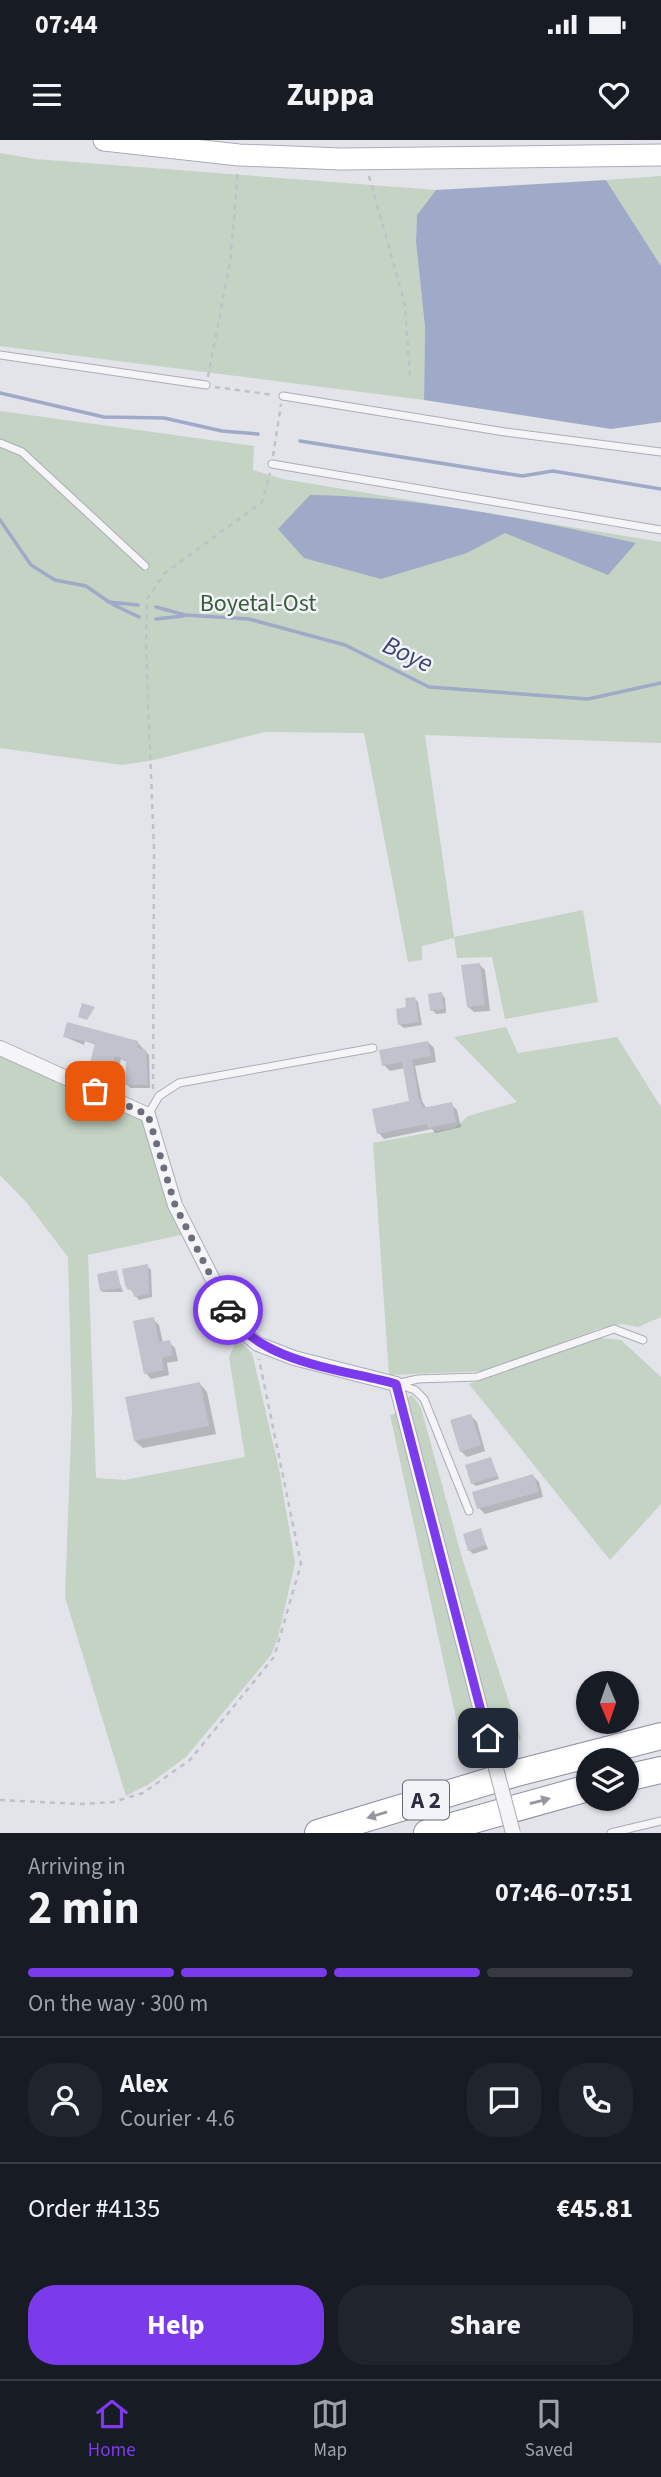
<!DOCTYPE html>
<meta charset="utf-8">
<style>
body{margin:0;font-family:"Source Sans 3",sans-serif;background:#20242c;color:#f1f3f6;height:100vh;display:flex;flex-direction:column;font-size:26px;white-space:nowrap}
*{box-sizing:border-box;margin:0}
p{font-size:23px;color:#9ea1a6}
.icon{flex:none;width:38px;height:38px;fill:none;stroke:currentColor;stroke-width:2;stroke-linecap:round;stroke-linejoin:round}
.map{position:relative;height:1693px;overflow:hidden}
.sheet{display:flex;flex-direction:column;background:#171b24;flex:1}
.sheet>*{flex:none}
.needle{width:46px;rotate:178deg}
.tools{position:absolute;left:576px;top:1531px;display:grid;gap:14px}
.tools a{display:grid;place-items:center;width:63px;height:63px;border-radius:50%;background:#171b24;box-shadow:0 2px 5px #0004;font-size:35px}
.pin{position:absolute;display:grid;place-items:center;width:60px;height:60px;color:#fff;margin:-30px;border-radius:14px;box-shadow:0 4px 10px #0006}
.courier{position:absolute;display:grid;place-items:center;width:70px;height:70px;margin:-35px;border:5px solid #7c3aed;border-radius:50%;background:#fff;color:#222;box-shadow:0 2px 9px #0007}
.summary em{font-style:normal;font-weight:700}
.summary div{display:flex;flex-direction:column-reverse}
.summary{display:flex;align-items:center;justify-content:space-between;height:119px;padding:0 28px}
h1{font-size:46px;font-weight:700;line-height:52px}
.bar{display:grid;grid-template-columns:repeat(4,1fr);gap:10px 7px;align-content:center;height:84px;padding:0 28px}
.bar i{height:9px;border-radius:5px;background:#363941}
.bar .on{background:#7c3aed}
.bar p{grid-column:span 4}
.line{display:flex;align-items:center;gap:18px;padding:0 28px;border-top:2px solid #363941}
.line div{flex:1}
.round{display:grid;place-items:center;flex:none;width:74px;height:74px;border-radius:28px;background:#20242c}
.action{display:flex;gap:14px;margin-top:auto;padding:14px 28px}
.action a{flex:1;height:80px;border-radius:28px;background:#7c3aed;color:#fff;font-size:28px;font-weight:700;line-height:80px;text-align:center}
.action a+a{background:#20242c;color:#f1f3f6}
.status{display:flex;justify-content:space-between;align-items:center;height:49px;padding:0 35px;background:#171b24;direction:ltr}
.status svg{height:19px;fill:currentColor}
header{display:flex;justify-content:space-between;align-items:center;height:91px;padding:0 28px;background:#171b24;font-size:32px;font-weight:700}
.tab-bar{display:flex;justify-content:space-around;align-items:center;height:98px;border-top:2px solid #363941;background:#171b24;font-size:19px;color:#9ea1a6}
.tab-bar a{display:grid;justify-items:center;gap:4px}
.tab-bar .on{color:#7c3aed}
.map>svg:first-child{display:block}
.green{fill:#c4d3c4}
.water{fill:#9faac8}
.shadow{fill:#0003}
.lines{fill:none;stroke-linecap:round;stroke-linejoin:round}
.stream{stroke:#9faac8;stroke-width:3.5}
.building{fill:#c0c2cd}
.lane-casing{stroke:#abadb7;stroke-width:9}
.street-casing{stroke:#abadb7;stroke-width:16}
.secondary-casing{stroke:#abadb7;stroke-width:23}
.highway-casing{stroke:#8a8ea0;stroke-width:28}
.path{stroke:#c0c1c8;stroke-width:2.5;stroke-dasharray:5 5;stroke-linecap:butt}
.lane{stroke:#f5f5f8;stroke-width:7}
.street{stroke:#f5f5f8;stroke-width:14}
.secondary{stroke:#fff;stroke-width:21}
.highway{stroke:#fff;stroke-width:26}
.street-bridge-casing{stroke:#abadb7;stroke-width:16;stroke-linecap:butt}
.street-bridge{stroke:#f5f5f8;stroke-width:14}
.oneway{fill:#9596a0}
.done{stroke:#6b6e7c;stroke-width:7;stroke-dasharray:0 12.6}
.route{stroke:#7c3aed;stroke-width:9}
.labels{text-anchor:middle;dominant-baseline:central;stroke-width:5;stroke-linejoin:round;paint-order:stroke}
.shield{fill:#f2f3f7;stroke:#676978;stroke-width:2}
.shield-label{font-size:23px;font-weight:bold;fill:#2b2e41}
.park-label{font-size:24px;fill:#395c3b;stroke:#f2f3f7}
.water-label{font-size:26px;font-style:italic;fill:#374473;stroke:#f2f3f7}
</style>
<div class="status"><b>07:44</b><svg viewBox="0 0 49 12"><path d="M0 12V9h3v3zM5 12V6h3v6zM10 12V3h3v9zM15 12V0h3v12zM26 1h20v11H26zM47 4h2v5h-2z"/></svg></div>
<header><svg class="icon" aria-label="menu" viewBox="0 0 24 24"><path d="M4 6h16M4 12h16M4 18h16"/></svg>Zuppa<svg class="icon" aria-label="heart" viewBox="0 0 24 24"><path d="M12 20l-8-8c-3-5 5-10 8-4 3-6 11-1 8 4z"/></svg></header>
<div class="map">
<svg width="661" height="1693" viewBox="0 0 661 1693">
<rect width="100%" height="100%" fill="#e2e4ea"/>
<!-- green -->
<path class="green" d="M0 13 35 19 436 50 417 75 416 102 425 187 424 260 0 206Z
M661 36V126L606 40Z
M0 271 254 306 253 330 283 339 661 402V603L425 595 454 797 583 770 598 862 505 879 492 817 457 818 454 798 422 806V820L408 822 364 593 265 592 154 620 122 625 0 608Z
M506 887 518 913 617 897 661 967V1177L638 1187 622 1184 598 1189 486 1231 389 1235 373 1003 455 988 468 976 517 962 454 897Z
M0 913 143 980 185 1094 88 1115 96 1338 124 1340 245 1317 229 1217 237 1199 252 1213 279 1329 295 1423 278 1497 271 1515 186 1617 149 1644 126 1656 65 1457 72 1270 68 1117 26 1062 0 1035Z
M601 1198 621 1200 661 1237V1364L610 1420 469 1244Z
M412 1255 421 1268 463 1421 521 1599 464 1615 390 1275 408 1270 405 1259Z"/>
<!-- water -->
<path class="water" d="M606 40 661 126V282L611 289 424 260 425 187 416 102 417 75 436 50Z
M310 355C421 357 528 379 636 403L608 435 505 393 467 413 381 439 304 418 278 389Z"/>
<!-- shadow -->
<path class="shadow" d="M479 824 485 830 490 871 474 872 468 867Z
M441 854 445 858 446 873 436 874 432 870Z
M415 859 418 862 422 885 404 888 400 885Z
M65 897 138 903 149 915 150 948H131L127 945V922L121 919 114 945 95 940 89 934 97 905 85 901 84 905Z
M428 902 434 908 436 922 415 926 422 961 427 969 451 964 457 970 461 987 435 993 432 989 384 999 379 993 413 962 405 928 390 931 384 925Z
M147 1126 151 1130 152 1157 139 1160 130 1149Z
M116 1132 123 1152H103L101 1151Z
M153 1179 159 1185 163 1203 169 1202 175 1208 178 1221 167 1223 169 1235 151 1239 146 1233Z
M200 1244 207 1252 216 1294 143 1308 135 1301Z
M471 1276 477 1282 485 1311 467 1317 461 1311Z
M491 1319 499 1339 476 1346 472 1343Z
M533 1336 539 1342 543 1357 485 1374 479 1368Z
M480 1390 488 1409 473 1414 469 1410Z"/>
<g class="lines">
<!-- stream -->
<path class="stream" d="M0 253 104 277 164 278 222 291 258 294
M300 301 522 336 553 331 661 349
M0 380 31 425 55 440 86 446 109 462 138 465
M112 464 139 477
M156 467 185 475 249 479 345 505 429 547 588 559 661 543
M156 479 183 476"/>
</g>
<!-- building -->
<path class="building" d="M480 823 485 865 467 867 461 825Z
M442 852 444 869 430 871 428 854Z
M415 857 419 882 398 885 396 869 406 867 405 858Z
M82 863 95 867 87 880 78 877Z
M67 882 138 901V908L146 910 148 945H125L126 920 115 916 108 940 87 935 95 903 63 897Z
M428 901 431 916 412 920 419 959 423 968 452 962 456 982 428 988 427 984 377 994 372 969 409 961 402 922 382 926 379 910Z
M148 1124 149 1154 134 1157 132 1149 128 1150 125 1145 122 1129Z
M117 1130 121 1148 100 1151 97 1134Z
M154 1177 159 1202 170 1200 173 1215 162 1218 164 1230 144 1234 133 1181Z
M200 1242 209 1286 134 1301 125 1257Z
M471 1274 481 1305 460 1312 450 1280Z
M491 1317 497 1336 471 1344 465 1325Z
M533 1334 539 1352 477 1369 472 1352Z
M481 1388 486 1405 468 1411 463 1394Z"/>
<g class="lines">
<defs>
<path id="lane" d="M0 215 206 245
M283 256 505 292 661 312
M0 303 22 312 145 426
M272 324 661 390
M148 975 159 956 179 943 373 908
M396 1244 418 1239 477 1237 614 1189 643 1200
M397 1244 415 1250 424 1259 469 1371
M611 1693 661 1681"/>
<path id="street" d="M0 908 148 975 175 1065 237 1187 258 1204 294 1218 396 1244 488 1598"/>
<path id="secondary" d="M104 0 239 15 341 19 661 15"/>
<path id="highway" d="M626 1638 661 1630
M318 1693 513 1634 661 1596
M427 1693 588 1648"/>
</defs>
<!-- lane casing -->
<use href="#lane" class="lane-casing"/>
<!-- street casing -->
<use href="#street" class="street-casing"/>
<!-- secondary casing -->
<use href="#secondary" class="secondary-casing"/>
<!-- highway casing -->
<use href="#highway" class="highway-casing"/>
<!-- path -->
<path class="path" d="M369 36 405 165 410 236
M208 237 230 123 238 29
M215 247 274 255
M273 316 281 264
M153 949 154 709 146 509 147 459 165 433 262 362 270 333
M0 1660 81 1664 113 1662 143 1653 190 1620 274 1517 301 1424 259 1219"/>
<!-- lane -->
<use href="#lane" class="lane"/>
<!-- street -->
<use href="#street" class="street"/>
<!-- secondary -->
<use href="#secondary" class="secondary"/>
<!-- highway -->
<use href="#highway" class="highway"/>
<defs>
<path id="street-bridge" d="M488 1598 513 1693"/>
</defs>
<!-- street-bridge casing -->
<use href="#street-bridge" class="street-bridge-casing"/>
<!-- street-bridge -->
<use href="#street-bridge" class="street-bridge"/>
</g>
<!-- one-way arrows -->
<defs><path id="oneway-solid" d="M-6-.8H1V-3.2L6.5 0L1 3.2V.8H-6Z" transform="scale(1.75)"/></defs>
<g class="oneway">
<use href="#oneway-solid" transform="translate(540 1661) rotate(-15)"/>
<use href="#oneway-solid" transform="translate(377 1675) rotate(163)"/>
</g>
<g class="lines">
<!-- done -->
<path class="done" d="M95 951 148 975 175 1065 228 1170"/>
<!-- route -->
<path class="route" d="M228 1170C257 1223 342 1229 396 1244L488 1598"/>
</g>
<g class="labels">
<!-- shield labels -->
<rect class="shield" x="403" y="1640.5" width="46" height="39" rx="5"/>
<g class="shield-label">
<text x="426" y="1660">A 2</text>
</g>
<!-- park labels -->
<g class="park-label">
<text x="258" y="463">Boyetal-Ost</text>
</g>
<!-- water labels -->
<g class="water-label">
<text transform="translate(408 514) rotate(25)">Boye</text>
</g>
</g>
</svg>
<div class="tools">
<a><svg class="needle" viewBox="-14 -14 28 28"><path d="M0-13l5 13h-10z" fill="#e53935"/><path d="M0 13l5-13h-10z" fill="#9ea1a6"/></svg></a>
<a><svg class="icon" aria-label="layers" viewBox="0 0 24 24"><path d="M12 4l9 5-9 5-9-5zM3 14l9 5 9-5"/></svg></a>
</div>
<div class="pin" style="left:95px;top:951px;background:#ea580c"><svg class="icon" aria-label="bag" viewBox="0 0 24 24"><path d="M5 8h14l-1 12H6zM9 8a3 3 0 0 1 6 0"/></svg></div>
<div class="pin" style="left:488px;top:1598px;background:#1f2937"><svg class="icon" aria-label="home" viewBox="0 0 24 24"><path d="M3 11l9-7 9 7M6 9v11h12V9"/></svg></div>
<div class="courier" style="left:228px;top:1170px"><svg class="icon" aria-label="car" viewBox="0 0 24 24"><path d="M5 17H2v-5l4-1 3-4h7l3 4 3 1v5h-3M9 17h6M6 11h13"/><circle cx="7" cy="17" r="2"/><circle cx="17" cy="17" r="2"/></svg></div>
</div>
<section class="sheet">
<div class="summary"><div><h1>2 min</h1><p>Arriving in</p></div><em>07:46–07:51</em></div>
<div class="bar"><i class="on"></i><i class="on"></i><i class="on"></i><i></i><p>On the way · 300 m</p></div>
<div class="line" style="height:126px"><a class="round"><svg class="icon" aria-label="person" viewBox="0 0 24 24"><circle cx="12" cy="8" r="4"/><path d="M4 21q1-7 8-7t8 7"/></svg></a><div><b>Alex</b><p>Courier · 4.6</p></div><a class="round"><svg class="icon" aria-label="chat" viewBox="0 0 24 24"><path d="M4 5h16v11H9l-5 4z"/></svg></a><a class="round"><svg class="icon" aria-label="phone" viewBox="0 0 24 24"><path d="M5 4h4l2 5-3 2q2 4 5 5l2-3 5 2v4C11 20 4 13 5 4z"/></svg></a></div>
<div class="line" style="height:91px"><div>Order #4135</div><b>€45.81</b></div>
<div class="action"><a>Help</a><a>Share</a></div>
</section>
<nav class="tab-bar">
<a class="on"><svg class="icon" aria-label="home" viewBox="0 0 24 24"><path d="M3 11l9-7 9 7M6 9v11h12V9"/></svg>Home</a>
<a><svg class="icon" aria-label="map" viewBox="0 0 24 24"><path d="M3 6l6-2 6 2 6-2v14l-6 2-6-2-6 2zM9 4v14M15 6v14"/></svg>Map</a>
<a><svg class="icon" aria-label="saved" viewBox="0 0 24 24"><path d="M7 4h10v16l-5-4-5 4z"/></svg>Saved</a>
</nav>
